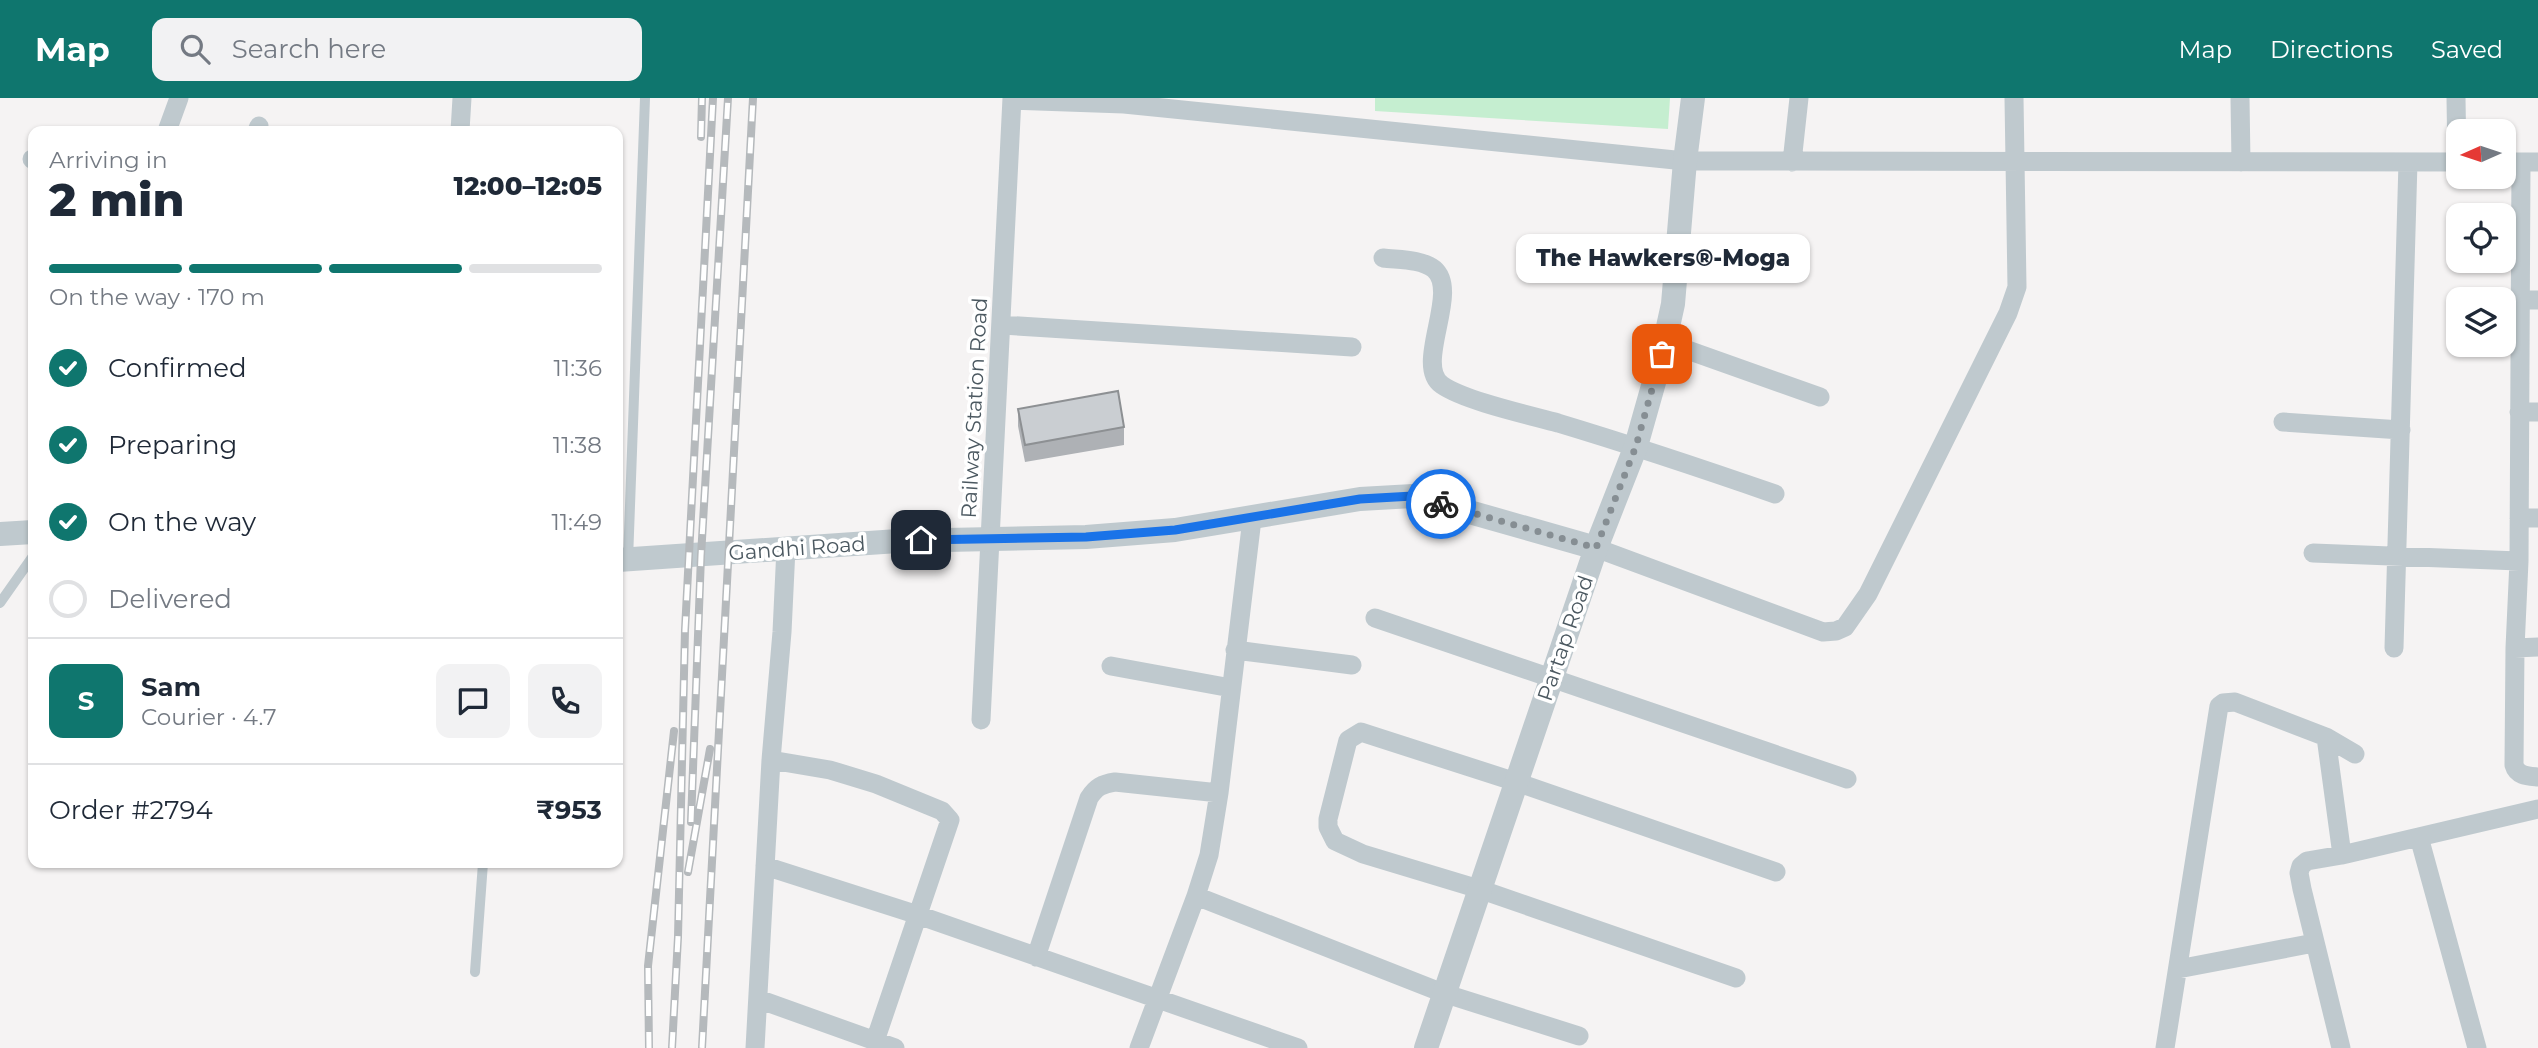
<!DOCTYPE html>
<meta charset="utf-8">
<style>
body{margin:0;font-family:Montserrat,sans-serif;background:#f2f2f3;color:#1f2937;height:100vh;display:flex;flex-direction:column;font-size:26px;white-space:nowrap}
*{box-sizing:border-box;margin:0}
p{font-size:23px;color:#747a83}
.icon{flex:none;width:38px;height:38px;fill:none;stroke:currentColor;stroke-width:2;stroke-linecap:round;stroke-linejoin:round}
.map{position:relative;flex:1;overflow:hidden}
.details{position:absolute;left:28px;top:28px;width:595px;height:742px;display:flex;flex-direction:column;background:#fff;border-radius:14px;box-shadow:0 2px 5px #0004}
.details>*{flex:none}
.needle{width:46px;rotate:267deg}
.controls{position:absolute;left:2446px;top:21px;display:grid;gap:14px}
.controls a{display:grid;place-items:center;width:70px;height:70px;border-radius:14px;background:#fff;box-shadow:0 2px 5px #0004;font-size:35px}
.pin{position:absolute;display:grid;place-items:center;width:60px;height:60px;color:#fff;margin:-30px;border-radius:14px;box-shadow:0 4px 10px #0006}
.courier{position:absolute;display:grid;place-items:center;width:70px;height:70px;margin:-35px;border:5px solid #1a73e8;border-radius:50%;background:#fff;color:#222;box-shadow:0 2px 9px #0007}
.bubble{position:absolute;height:49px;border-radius:14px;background:#fff;box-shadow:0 2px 5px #0004;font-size:23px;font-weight:800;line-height:49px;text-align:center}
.head em{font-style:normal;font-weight:800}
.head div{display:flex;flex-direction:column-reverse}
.head{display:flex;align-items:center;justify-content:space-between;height:119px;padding:0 21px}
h1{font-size:46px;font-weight:800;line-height:52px}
.bar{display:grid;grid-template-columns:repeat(4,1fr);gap:10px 7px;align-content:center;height:84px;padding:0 21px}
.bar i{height:9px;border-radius:5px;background:#e0e1e3}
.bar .selected{background:#0f766e}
.bar p{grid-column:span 4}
.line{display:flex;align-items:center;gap:18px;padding:0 21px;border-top:2px solid #e0e1e3}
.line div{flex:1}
.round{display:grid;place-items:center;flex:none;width:74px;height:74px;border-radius:14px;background:#f2f2f3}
ol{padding:0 21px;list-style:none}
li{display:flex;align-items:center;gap:21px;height:77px}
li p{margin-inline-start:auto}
li .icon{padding:7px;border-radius:50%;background:#0f766e;color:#fff;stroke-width:4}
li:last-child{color:#747a83}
li i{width:38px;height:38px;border:4px solid #e0e1e3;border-radius:50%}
header{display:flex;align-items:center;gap:42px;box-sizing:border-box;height:98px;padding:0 35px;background:#0f766e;color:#fff}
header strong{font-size:33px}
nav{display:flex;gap:38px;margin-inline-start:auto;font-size:24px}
.search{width:490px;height:63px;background:#f2f2f3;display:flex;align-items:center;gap:18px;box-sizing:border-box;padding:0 24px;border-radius:14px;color:#747a83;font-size:26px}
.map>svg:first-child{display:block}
.green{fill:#c5eed0}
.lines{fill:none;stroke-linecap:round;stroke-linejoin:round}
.service{stroke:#bfc9ce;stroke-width:10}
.minor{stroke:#bfc9ce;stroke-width:19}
.tertiary{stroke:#bfc9ce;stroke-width:24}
.rail-casing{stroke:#b5b9bc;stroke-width:8}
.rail{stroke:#fff;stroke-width:5;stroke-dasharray:16;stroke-linecap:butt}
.wall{fill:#aeb1b5}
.building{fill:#caced2;stroke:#8d9093;stroke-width:2}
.done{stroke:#868e93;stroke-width:7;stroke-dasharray:0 12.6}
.route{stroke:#1a73e8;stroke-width:9}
.labels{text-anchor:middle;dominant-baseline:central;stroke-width:7;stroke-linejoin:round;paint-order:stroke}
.street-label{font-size:21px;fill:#4b5860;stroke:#fff}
</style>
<header>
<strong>Map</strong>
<div class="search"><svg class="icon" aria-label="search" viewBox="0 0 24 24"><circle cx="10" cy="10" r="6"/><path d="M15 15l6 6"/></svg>Search here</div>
<nav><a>Map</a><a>Directions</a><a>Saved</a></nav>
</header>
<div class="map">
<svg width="2538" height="950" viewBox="0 0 2538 950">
<rect width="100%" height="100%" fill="#f5f3f3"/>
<!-- green -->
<path class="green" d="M1375 0H1670L1668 31 1375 13Z"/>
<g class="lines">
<!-- service -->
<path class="service" d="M628 462 645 0
M0 505 33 458
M475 874 483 765"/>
<!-- minor -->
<path class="minor" d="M2240 0 2241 64
M2456 0 2457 64
M1012 2 1124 6 1685 63 2459 64
M167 33 179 0
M257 33 259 28
M460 33 462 0
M32 61 33 62
M1792 64 1799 0
M2504 64H2538
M2521 64 2519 463 2515 550 2514 667C2517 678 2528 678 2538 679
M1383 160C1399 162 1421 161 1434 171 1461 194 1413 267 1442 287 1465 303 1529 317 1558 325 1631 347 1703 371 1775 396
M2520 202H2538
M1002 227 1352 249
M1665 244 1820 299
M2519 314H2538
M2283 324 2401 332
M2519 420H2538
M1596 450 1823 534 1836 533 1845 529 1868 496 2008 215 2017 189 2014 0
M2313 455 2519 463
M1375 520 1847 681
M2394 550 2408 64
M2515 550 2538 549
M1235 552 1352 567
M1111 568 1231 590
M981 622 1012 0
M2326 639 2342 757
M771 662 830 672 876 686 942 713 950 722 875 943
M2419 739 2477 950
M765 768 918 817 1298 950
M1196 798 1443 895 1579 938
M1036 859 1089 700C1096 689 1102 686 1115 684L1219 695
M2178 871 2314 845
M1736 880 1479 791 1363 756 1335 743 1328 729V721L1348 642 1361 634 1367 636 1516 684 1776 774
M758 901 895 950
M755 950 771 662 782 534 786 450
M1139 950 1196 798 1209 757 1219 695 1252 421
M2165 950 2219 608 2223 605 2235 604 2326 639 2355 656
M2341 950 2302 791 2299 775 2301 768 2307 763 2342 757 2538 711"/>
<!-- tertiary -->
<path class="tertiary" d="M0 436 33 434
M618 462 898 443 1086 439 1175 432 1360 401 1413 398 1596 450
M1426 950 1596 450 1636 348 1662 256 1673 206 1685 63 1693 0"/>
<defs>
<path id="rail" d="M701 39 702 0
M691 724 701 458 728 0
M688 774 710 651
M649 950 648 868 674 633
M672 950 678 839 685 532 713 0
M702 950 753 0"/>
</defs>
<!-- rail casing -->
<use href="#rail" class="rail-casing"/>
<!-- rail -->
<use href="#rail" class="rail"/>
</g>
<!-- wall -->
<path class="wall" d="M1018 311 1124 329V347L1025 364 1018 328Z"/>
<!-- building -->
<path class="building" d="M1118 293 1124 329 1025 347 1018 311Z"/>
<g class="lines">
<!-- done -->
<path class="done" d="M1441 406 1596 450 1636 348 1662 256"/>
<!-- route -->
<path class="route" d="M921 442 1086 439 1175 432 1360 401 1413 398 1441 406"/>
</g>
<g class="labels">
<!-- street labels -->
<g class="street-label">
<text transform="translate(974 310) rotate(-87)">Railway Station Road</text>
<text transform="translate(797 450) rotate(-4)">Gandhi Road</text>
<text transform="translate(1565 540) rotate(-71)">Partap Road</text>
</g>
</g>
</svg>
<div class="controls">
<a><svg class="needle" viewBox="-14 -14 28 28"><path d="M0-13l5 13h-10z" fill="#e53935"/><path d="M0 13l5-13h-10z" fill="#747a83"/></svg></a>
<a><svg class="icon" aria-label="locate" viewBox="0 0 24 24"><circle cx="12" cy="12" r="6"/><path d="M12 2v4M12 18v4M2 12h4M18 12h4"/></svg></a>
<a><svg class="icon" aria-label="layers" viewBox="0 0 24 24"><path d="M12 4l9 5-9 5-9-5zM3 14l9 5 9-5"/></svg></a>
</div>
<div class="pin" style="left:1662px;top:256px;background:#ea580c"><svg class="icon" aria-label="bag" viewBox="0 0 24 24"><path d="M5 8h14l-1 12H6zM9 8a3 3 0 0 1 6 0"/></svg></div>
<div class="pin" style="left:921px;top:442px;background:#1f2937"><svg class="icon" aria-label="home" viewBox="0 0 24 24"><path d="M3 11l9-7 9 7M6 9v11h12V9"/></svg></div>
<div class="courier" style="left:1441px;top:406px"><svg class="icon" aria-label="bike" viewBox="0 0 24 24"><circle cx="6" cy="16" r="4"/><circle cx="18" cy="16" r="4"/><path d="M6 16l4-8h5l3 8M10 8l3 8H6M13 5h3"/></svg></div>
<div class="bubble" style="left:1516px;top:136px;width:294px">The Hawkers®-Moga</div>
<section class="details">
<div class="head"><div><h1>2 min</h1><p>Arriving in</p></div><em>12:00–12:05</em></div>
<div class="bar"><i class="selected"></i><i class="selected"></i><i class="selected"></i><i></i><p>On the way · 170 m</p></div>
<ol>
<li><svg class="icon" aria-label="check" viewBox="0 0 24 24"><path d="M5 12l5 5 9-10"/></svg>Confirmed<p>11:36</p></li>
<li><svg class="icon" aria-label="check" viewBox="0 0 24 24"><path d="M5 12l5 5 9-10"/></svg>Preparing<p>11:38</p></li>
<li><svg class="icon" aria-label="check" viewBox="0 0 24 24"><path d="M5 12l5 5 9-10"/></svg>On the way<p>11:49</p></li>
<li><i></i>Delivered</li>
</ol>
<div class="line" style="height:126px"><b class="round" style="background:#0f766e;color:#fff">S</b><div><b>Sam</b><p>Courier · 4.7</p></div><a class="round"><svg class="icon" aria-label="chat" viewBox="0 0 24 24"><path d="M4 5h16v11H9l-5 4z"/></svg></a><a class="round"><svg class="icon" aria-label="phone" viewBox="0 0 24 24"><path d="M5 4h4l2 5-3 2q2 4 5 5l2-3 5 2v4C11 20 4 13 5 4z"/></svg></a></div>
<div class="line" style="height:91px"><div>Order #2794</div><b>₹953</b></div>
</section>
</div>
